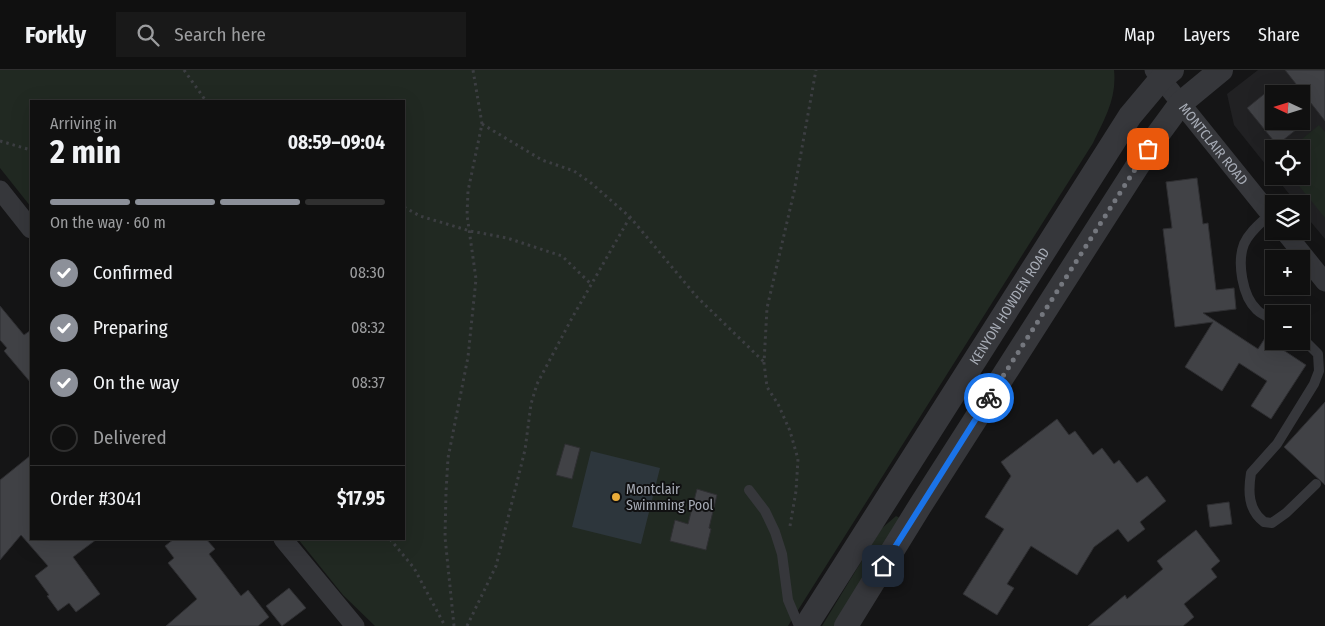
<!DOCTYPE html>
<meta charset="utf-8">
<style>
body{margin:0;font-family:"Fira Sans Condensed",sans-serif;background:#191919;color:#f1f3f6;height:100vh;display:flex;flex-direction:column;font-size:19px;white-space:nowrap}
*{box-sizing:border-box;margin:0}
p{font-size:16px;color:#9c9d9f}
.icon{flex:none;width:28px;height:28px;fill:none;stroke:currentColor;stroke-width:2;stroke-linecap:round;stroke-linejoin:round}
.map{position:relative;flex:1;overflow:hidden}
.side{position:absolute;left:30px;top:30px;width:375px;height:440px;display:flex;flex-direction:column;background:#101010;border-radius:0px;box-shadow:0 5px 20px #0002,0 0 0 1px #303030}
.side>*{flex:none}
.needle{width:32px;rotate:274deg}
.fabs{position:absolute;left:1265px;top:15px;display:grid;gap:10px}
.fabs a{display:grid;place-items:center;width:45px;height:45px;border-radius:0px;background:#101010;box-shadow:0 5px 20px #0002,0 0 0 1px #303030;font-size:25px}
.pin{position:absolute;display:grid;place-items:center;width:42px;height:42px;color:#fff;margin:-21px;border-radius:10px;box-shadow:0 2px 8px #0006}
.courier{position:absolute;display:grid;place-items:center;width:50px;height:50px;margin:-25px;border:4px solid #1a73e8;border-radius:50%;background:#fff;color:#222;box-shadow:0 1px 6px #0007}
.head em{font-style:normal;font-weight:700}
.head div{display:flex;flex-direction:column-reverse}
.head{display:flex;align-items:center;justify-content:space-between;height:85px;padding:0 20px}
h1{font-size:32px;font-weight:700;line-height:38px}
.bar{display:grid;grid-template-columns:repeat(4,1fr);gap:8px 5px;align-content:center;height:60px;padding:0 20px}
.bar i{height:6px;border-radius:4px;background:#303030}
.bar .on{background:#8c9099}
.bar p{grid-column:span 4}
.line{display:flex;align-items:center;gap:12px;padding:0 20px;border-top:1px solid #303030}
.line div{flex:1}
ol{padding:0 20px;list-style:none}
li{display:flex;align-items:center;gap:15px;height:55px}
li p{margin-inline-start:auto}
li .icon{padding:5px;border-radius:50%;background:#8c9099;color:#fff;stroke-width:4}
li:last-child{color:#9c9d9f}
li i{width:28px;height:28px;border:2px solid #303030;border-radius:50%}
header{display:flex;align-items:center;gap:30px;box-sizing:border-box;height:70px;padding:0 25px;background:#101010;border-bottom:1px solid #303030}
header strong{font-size:24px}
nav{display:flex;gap:28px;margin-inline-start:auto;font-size:18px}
.search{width:350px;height:45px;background:#191919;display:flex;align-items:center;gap:12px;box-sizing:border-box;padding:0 18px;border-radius:0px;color:#9c9d9f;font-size:19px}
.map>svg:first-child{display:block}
.built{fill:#212123;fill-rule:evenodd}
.green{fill:#212922}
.water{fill:#2d363c}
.building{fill:#414246;stroke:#2f2f32}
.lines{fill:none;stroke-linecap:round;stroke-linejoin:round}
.path{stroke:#3c3e42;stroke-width:3;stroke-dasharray:2.5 4;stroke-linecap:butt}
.service{stroke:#36373b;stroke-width:10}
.minor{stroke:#36373b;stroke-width:19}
.tertiary{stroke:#36373b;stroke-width:24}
.done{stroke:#74777e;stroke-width:5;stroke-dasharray:0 9}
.route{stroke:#1a73e8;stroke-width:6}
.poi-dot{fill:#eaac39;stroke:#101011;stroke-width:2}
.labels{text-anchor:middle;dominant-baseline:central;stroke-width:4;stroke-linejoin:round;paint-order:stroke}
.street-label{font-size:14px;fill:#a7acb6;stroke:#101011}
.poi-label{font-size:14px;fill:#a7acb6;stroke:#101011;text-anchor:start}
</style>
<header>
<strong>Forkly</strong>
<div class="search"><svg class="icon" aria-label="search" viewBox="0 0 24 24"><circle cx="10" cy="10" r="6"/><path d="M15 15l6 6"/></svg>Search here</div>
<nav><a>Map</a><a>Layers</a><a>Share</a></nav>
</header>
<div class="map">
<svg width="1325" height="556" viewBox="0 0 1325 556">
<rect width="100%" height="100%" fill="#151516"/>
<!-- built -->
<path class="built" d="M1258 0H1325V169L1301 140V134H1297L1275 106H1301V79H1274V105L1234 55 1227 24ZM1274 24H1301V51H1274Z"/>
<!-- green -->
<path class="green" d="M0 0H1114C1117 28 1105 48 1093 73L788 556H375L343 525 298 469H404V31H31V137L0 98Z
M1319 55 1325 62V148L1291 106H1301V79H1290Z
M896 446 900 448 836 556H822L881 459Z"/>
<!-- water -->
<path class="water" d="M591 381 660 398 641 474 572 457Z"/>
<!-- building -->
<path class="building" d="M1285 0H1325V51Z
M1274 16V51H1307L1277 75 1247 38Z
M1197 108 1203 154 1208 153 1216 220 1234 218 1236 239 1203 243 1258 279 1265 268 1306 295 1271 349 1251 336 1267 311 1239 293 1222 321 1185 297 1213 252 1175 257 1163 159 1172 158 1166 112Z
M0 236 24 265 31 260V313L4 281 7 278 0 270Z
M1325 332V415L1284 377Z
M1057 349 1069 365 1075 361 1093 385 1102 378 1114 394 1119 390 1137 413 1147 406 1166 431 1140 452 1145 459 1128 472 1118 459 1094 477 1077 505 1031 476 1007 514 1014 518 997 545 963 524 1004 459 985 447 1011 406 1001 392Z
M565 374 580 378 572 409 556 405Z
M31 385V469H97L73 487 100 524 76 542 69 533 58 541 47 526 49 525 35 506 48 496 21 465 0 490V410Z
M697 419 717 425 709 458 711 459 706 480 670 471 675 450 688 454Z
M1229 432 1232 454 1210 457 1207 435Z
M1196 460 1220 491 1211 499 1217 507 1184 534 1194 547 1183 556H1088L1125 525 1127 529 1163 499 1157 491Z
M174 469H206L215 479 209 484 241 526 248 520 269 547 258 556H166L197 529 168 493 174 488 165 476Z
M289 518 306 538 282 556 266 536Z"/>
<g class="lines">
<!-- path -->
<path class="path" d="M184 0 206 31
M482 54 542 90 574 101 591 113 630 147 697 227 764 292
M0 71 31 80
M404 137 420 146 470 161 507 168 562 186 591 214
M790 456 796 421 798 389 790 361 778 334 767 317 764 293 767 238 794 122 816 0
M390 469 414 498 445 556
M454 556 445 467 446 422 448 388 468 287 476 209 467 145 468 121 482 54 473 0
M467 556 496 496 525 380 531 334 537 314 572 248 630 147"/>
<!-- service -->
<path class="service" d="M1270 144C1261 153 1249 162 1244 174 1237 192 1242 226 1257 240 1261 244 1268 247 1274 250
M1301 267 1318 284 1319 301 1314 314 1277 374 1251 403C1248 421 1248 440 1264 452L1272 453 1286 443 1316 414
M749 420 765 441 775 462 782 484 788 530 799 556"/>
<!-- minor -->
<g class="minor">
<path id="s1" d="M1154 0 1274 149"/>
<path d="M0 120 31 159"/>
<path d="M1284 161 1325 212"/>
<path d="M283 469 355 556"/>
</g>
<!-- tertiary -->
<g class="tertiary">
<path id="s2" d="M806 556 1130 46 1161 9 1172 0"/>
<path d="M846 556 920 436 1156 67 1181 33 1221 0"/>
</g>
</g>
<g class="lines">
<!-- done -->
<path class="done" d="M989 328 1148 79"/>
<!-- route -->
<path class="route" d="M883 496 989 328"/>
</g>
<!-- markers -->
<circle class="poi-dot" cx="616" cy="427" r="5"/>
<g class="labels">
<!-- street labels -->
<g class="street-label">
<text stroke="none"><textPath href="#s1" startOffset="95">MONTCLAIR ROAD</textPath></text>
<text stroke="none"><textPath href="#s2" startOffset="379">KENYON HOWDEN ROAD</textPath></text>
</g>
<!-- poi labels -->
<g class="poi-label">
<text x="626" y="419">Montclair<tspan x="626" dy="16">Swimming Pool</tspan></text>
</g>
</g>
</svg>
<div class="fabs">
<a><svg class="needle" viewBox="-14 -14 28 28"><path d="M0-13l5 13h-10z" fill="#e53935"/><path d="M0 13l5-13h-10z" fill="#9c9d9f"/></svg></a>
<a><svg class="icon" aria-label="locate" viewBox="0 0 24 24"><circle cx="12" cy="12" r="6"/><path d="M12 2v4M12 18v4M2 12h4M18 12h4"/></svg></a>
<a><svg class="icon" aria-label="layers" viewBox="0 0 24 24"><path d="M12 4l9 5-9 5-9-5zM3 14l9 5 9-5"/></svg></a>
<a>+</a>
<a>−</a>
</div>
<div class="pin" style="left:1148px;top:79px;background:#ea580c"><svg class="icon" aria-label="bag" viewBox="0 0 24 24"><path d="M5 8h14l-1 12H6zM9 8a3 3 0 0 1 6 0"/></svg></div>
<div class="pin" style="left:883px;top:496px;background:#1f2937"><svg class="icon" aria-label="home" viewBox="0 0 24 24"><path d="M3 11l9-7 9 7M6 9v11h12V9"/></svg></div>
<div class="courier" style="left:989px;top:328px"><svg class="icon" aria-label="bike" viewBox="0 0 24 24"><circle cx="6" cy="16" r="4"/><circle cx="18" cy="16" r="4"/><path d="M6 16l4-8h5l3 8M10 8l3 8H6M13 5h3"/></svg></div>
<section class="side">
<div class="head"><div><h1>2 min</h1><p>Arriving in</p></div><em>08:59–09:04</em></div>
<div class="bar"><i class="on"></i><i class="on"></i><i class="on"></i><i></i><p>On the way · 60 m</p></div>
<ol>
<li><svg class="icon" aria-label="check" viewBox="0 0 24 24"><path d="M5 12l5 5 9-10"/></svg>Confirmed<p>08:30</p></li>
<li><svg class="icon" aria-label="check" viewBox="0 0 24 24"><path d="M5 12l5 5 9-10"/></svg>Preparing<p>08:32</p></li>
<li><svg class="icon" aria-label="check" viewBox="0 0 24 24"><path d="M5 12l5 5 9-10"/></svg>On the way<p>08:37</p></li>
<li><i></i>Delivered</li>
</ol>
<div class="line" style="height:65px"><div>Order #3041</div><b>$17.95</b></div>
</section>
</div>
